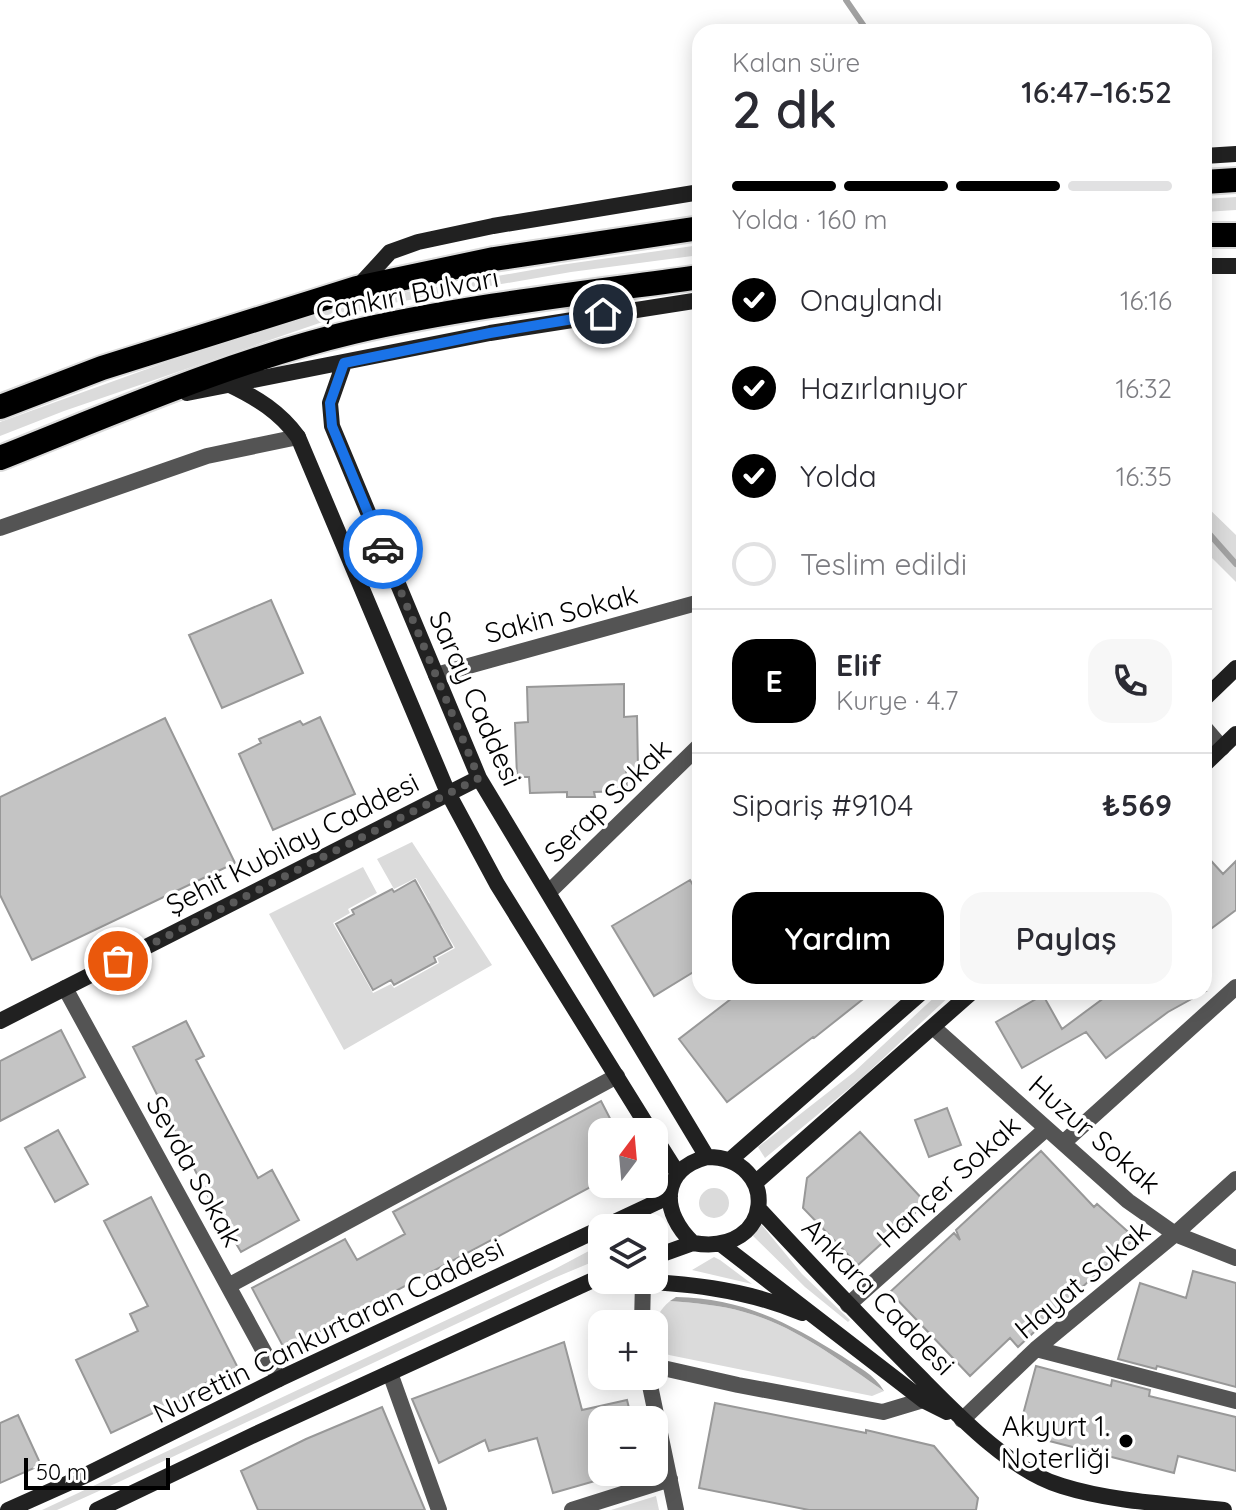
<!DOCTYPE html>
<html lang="tr">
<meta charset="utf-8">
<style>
body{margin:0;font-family:Quicksand,sans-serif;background:#f7f7f7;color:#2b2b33;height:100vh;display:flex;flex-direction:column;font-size:30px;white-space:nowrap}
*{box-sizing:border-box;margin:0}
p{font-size:26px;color:#7c7c81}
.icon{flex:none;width:44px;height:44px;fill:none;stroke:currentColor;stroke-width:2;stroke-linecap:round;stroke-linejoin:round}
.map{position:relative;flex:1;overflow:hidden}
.panel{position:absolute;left:692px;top:24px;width:520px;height:976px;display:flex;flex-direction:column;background:#fff;border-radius:24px;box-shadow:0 4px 20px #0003}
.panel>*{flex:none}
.needle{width:52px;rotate:16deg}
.fabs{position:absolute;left:588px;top:1118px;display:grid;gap:16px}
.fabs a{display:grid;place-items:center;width:80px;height:80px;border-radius:16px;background:#fff;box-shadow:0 4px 20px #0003;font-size:40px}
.scale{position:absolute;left:24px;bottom:20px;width:146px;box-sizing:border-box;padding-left:8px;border:4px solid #000;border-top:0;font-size:22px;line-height:28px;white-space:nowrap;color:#000;-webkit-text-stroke:6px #fff;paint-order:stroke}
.pin{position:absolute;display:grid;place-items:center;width:68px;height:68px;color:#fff;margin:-34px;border:4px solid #fff;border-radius:50%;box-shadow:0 2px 8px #0007}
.courier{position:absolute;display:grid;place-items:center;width:80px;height:80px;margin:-40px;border:6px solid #1a73e8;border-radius:50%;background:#fff;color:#222;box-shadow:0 2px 10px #0007}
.headline em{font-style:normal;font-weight:600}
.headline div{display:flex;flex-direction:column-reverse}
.headline{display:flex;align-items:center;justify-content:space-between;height:136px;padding:0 40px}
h1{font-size:52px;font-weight:600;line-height:60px}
.bar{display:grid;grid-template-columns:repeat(4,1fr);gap:12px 8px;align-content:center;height:96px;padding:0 40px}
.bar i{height:10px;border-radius:6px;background:#e1e1e2}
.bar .current{background:#000}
.bar p{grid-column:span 4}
.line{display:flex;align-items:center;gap:20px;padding:0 40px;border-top:2px solid #e1e1e2}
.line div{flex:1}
.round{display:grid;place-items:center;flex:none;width:84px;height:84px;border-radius:24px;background:#f7f7f7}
ol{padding:0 40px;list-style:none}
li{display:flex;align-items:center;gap:24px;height:88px}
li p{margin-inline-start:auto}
li .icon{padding:8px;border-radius:50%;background:#000;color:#fff;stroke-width:4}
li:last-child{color:#7c7c81}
li i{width:44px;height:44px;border:4px solid #e1e1e2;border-radius:50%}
.button{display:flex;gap:16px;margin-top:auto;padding:16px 40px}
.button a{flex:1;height:92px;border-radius:24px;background:#000;color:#fff;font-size:32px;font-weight:600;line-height:92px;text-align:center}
.button a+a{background:#f7f7f7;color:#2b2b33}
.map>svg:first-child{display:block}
.green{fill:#dbdbdb}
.water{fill:#a2a2a2}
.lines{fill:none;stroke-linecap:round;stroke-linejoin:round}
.stream{stroke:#a2a2a2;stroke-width:6}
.building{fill:#c4c4c4;stroke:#989898;stroke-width:2}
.highway-casing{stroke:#dbdbdb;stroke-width:28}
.street{stroke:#545454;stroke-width:16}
.secondary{stroke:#212121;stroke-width:16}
.highway{stroke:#000;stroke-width:24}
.done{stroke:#595959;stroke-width:8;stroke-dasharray:0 14.4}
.route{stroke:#1a73e8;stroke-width:10}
.poi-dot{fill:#000;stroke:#fff;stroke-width:3}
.labels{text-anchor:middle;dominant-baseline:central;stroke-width:7;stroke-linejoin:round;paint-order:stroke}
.street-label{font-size:28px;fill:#000;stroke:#fff}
.poi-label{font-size:28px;fill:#000;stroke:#fff;text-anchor:end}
</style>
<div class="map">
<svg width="1236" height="1510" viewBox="0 0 1236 1510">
<rect width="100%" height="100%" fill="#fff"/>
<!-- green -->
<path class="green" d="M1236 197V210L1204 212V199Z
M700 245V255L571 272 398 302 337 317 64 411 0 436V422L211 346 373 298 560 265Z
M1204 504 1236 535V582L1204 550Z
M412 842 492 965 344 1050 269 914 363 867 377 893 348 909 350 913 333 923 373 993 391 984 394 988 439 963 437 958 455 948 441 924 436 926 425 906 430 903 416 878 394 889 377 859Z
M940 992H954L862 1078 765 1158 758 1147 854 1072Z
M699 1203a15 15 0 1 1 30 0a15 15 0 1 1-30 0Z
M658 1215 666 1231 654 1236V1228H633Z
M761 1224 802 1274 850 1320 848 1322 805 1287 749 1232Z
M602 1244V1258L554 1278 121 1481 57 1510H42L553 1270Z
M714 1257 720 1260 752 1284 692 1270Z
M670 1301C695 1303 720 1305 744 1312 796 1326 840 1361 884 1391L872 1396 669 1355 659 1350C653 1330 653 1315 670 1301Z
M656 1496 659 1510H611Z"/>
<!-- water -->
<path class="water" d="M676 1297C741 1298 788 1322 842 1356 858 1367 874 1374 884 1391 840 1361 796 1326 744 1312 720 1305 695 1303 670 1301Z"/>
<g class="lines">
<!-- stream -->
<path class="stream" d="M846 0 868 32
M1204 528 1236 564"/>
</g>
<!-- building -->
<path class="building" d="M271 600 303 673 222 708 189 635Z
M624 684V717L637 716 638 768 626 769 627 791 594 792 595 797H567V792L530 793 529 777H517L515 723 528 722 527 687Z
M320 717 355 794 273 830 239 754 261 743 259 739 300 721 303 725Z
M165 718 235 863 32 960 0 895V797Z
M1204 853 1223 874 1236 861V910L1204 934Z
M415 880 452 947 434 957 436 962 394 985 391 980 373 990 336 924 354 914 352 910 392 889 394 892Z
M690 880 700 897V968L654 996 612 926Z
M740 992H872L814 1038 813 1037 727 1102 679 1039Z
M1112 992H1204L1168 1012 1106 1058 1086 1032 1022 1068 996 1022 1043 995 1062 1029Z
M186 1021 204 1056 196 1060 258 1178 272 1170 299 1220 241 1252 209 1198 133 1047Z
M61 1030 85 1077 0 1121V1061Z
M601 1101 617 1132H602V1181L285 1350 252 1288 345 1239 357 1260 405 1234 393 1212Z
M947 1108 961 1145 929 1157 915 1120Z
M58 1130 88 1184 55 1202 25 1148Z
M860 1132 926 1203 858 1265 803 1208 807 1178Z
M1041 1151 1094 1207 1097 1204 1135 1238 1018 1347 1010 1338 970 1376 890 1292 954 1233 960 1240 956 1230Z
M151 1197 238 1368 202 1385 204 1389 111 1433 76 1360 138 1331 130 1314 148 1306 104 1221Z
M1193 1271 1236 1283V1387L1157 1366 1156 1369 1118 1359 1140 1283 1186 1298Z
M564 1342 582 1410 627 1400 632 1420H602V1479L553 1493 537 1438 489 1451 485 1440 439 1463 412 1399Z
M1036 1366 1111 1386 1112 1380 1150 1390 1149 1396 1236 1417V1471L1178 1456 1174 1473 1018 1433Z
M715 1403 866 1433V1430L934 1446 978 1498 976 1510H809L699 1488Z
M382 1407 425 1510H258L241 1471 306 1439Z
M18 1415 41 1465 0 1483V1423Z"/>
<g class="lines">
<defs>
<path id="highway" d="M1204 182 1236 180
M1204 235H1236
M0 407 102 368 357 288 494 259 700 228
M0 458C116 412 231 361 353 332 467 306 584 293 700 277"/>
</defs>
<!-- highway casing -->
<use href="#highway" class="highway-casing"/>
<!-- street -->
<path class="street" d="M0 528 207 456 298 437
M436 675 700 602
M1204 727 1222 748
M549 892 700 745
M65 988 279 1379
M934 1028 1128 1201 1175 1234 1236 1258
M1063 1143 1236 987
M228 1286 617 1076
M848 1305 1046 1129
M642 1324 643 1281
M1036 1349 1236 1401
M654 1366 738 1385 883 1412 923 1400
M390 1373 439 1510
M648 1376 676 1510
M962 1420 1036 1349 1175 1234 1236 1179
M572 1510 670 1479"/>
<!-- secondary -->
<path class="secondary" d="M1204 156 1236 154
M1204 266H1236
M357 288 390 252 418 242 493 226 700 192
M344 363 330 403 332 426 479 778 707 1157
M230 385C257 398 280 412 298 437L448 793 497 884 651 1132
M187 393 490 333 700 300
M1204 699 1236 668
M1204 765 1236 734
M0 1021 479 778
M654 1136 678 1174
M707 1157C780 1157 776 1257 693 1243 661 1213 659 1170 707 1157Z
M730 1160 922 992
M755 1183 972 992
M758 1208C809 1263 861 1318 914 1371 953 1410 1008 1470 1062 1486 1113 1502 1171 1504 1224 1510
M722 1245 923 1400 947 1412
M654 1257 693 1243
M620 1280C683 1283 743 1288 802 1313
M8 1510 82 1477 279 1379 670 1196
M97 1510 256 1434 602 1276"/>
<!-- highway -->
<use href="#highway" class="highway"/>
</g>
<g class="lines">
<!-- done -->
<path class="done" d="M118 961 479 778 383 549"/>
<!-- route -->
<path class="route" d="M383 549 332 426 330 403 344 363 490 333 603 314"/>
</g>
<!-- markers -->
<circle class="poi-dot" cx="1126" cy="1441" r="8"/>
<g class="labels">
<!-- street labels -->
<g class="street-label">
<text transform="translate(407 294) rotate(-11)">Çankırı Bulvarı</text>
<text transform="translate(561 613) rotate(-15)">Sakin Sokak</text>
<text transform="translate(476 698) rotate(66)">Saray Caddesi</text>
<text transform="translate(607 800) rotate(-44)">Serap Sokak</text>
<text transform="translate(292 843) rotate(-27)">Şehit Kubilay Caddesi</text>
<text transform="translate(1095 1134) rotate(41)">Huzur Sokak</text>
<text transform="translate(195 1171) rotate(61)">Sevda Sokak</text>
<text transform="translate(948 1181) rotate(-42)">Hançer Sokak</text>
<text transform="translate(1082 1279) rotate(-40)">Hayat Sokak</text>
<text transform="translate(879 1296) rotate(46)">Ankara Caddesi</text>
<text transform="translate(328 1330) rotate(-26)">Nurettin Cankurtaran Caddesi</text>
</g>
<!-- poi labels -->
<g class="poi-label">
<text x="1110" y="1425">Akyurt 1.<tspan x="1110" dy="32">Noterliği</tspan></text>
</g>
</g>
</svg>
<div class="fabs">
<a><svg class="needle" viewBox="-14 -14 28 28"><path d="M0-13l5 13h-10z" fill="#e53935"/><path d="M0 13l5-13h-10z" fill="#7c7c81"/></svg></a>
<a><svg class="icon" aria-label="layers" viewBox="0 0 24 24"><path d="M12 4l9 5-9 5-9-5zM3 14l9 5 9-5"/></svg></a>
<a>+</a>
<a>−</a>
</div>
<div class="scale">50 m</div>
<div class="pin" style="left:118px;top:961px;background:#ea580c"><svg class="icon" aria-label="bag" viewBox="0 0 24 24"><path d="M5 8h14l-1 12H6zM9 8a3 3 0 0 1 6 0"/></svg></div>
<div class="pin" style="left:603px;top:314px;background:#1f2937"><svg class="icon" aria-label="home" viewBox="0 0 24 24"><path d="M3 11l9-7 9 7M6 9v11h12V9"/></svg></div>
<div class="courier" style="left:383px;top:549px"><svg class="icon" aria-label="car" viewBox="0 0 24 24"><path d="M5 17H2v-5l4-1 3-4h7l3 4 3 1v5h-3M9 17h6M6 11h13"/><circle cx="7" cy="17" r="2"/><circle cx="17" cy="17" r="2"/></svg></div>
<section class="panel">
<div class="headline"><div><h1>2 dk</h1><p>Kalan süre</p></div><em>16:47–16:52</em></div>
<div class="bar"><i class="current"></i><i class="current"></i><i class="current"></i><i></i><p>Yolda · 160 m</p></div>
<ol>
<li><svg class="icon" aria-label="check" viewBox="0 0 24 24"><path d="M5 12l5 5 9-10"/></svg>Onaylandı<p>16:16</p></li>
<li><svg class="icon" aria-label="check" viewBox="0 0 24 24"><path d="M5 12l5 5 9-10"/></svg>Hazırlanıyor<p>16:32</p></li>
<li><svg class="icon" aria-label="check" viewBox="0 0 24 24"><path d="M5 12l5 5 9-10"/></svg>Yolda<p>16:35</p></li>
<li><i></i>Teslim edildi</li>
</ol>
<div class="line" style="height:144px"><b class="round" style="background:#000;color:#fff">E</b><div><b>Elif</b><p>Kurye · 4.7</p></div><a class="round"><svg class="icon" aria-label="phone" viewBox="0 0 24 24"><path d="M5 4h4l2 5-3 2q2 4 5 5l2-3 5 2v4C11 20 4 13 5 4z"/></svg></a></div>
<div class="line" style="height:104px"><div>Sipariş #9104</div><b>₺569</b></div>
<div class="button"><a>Yardım</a><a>Paylaş</a></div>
</section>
</div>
